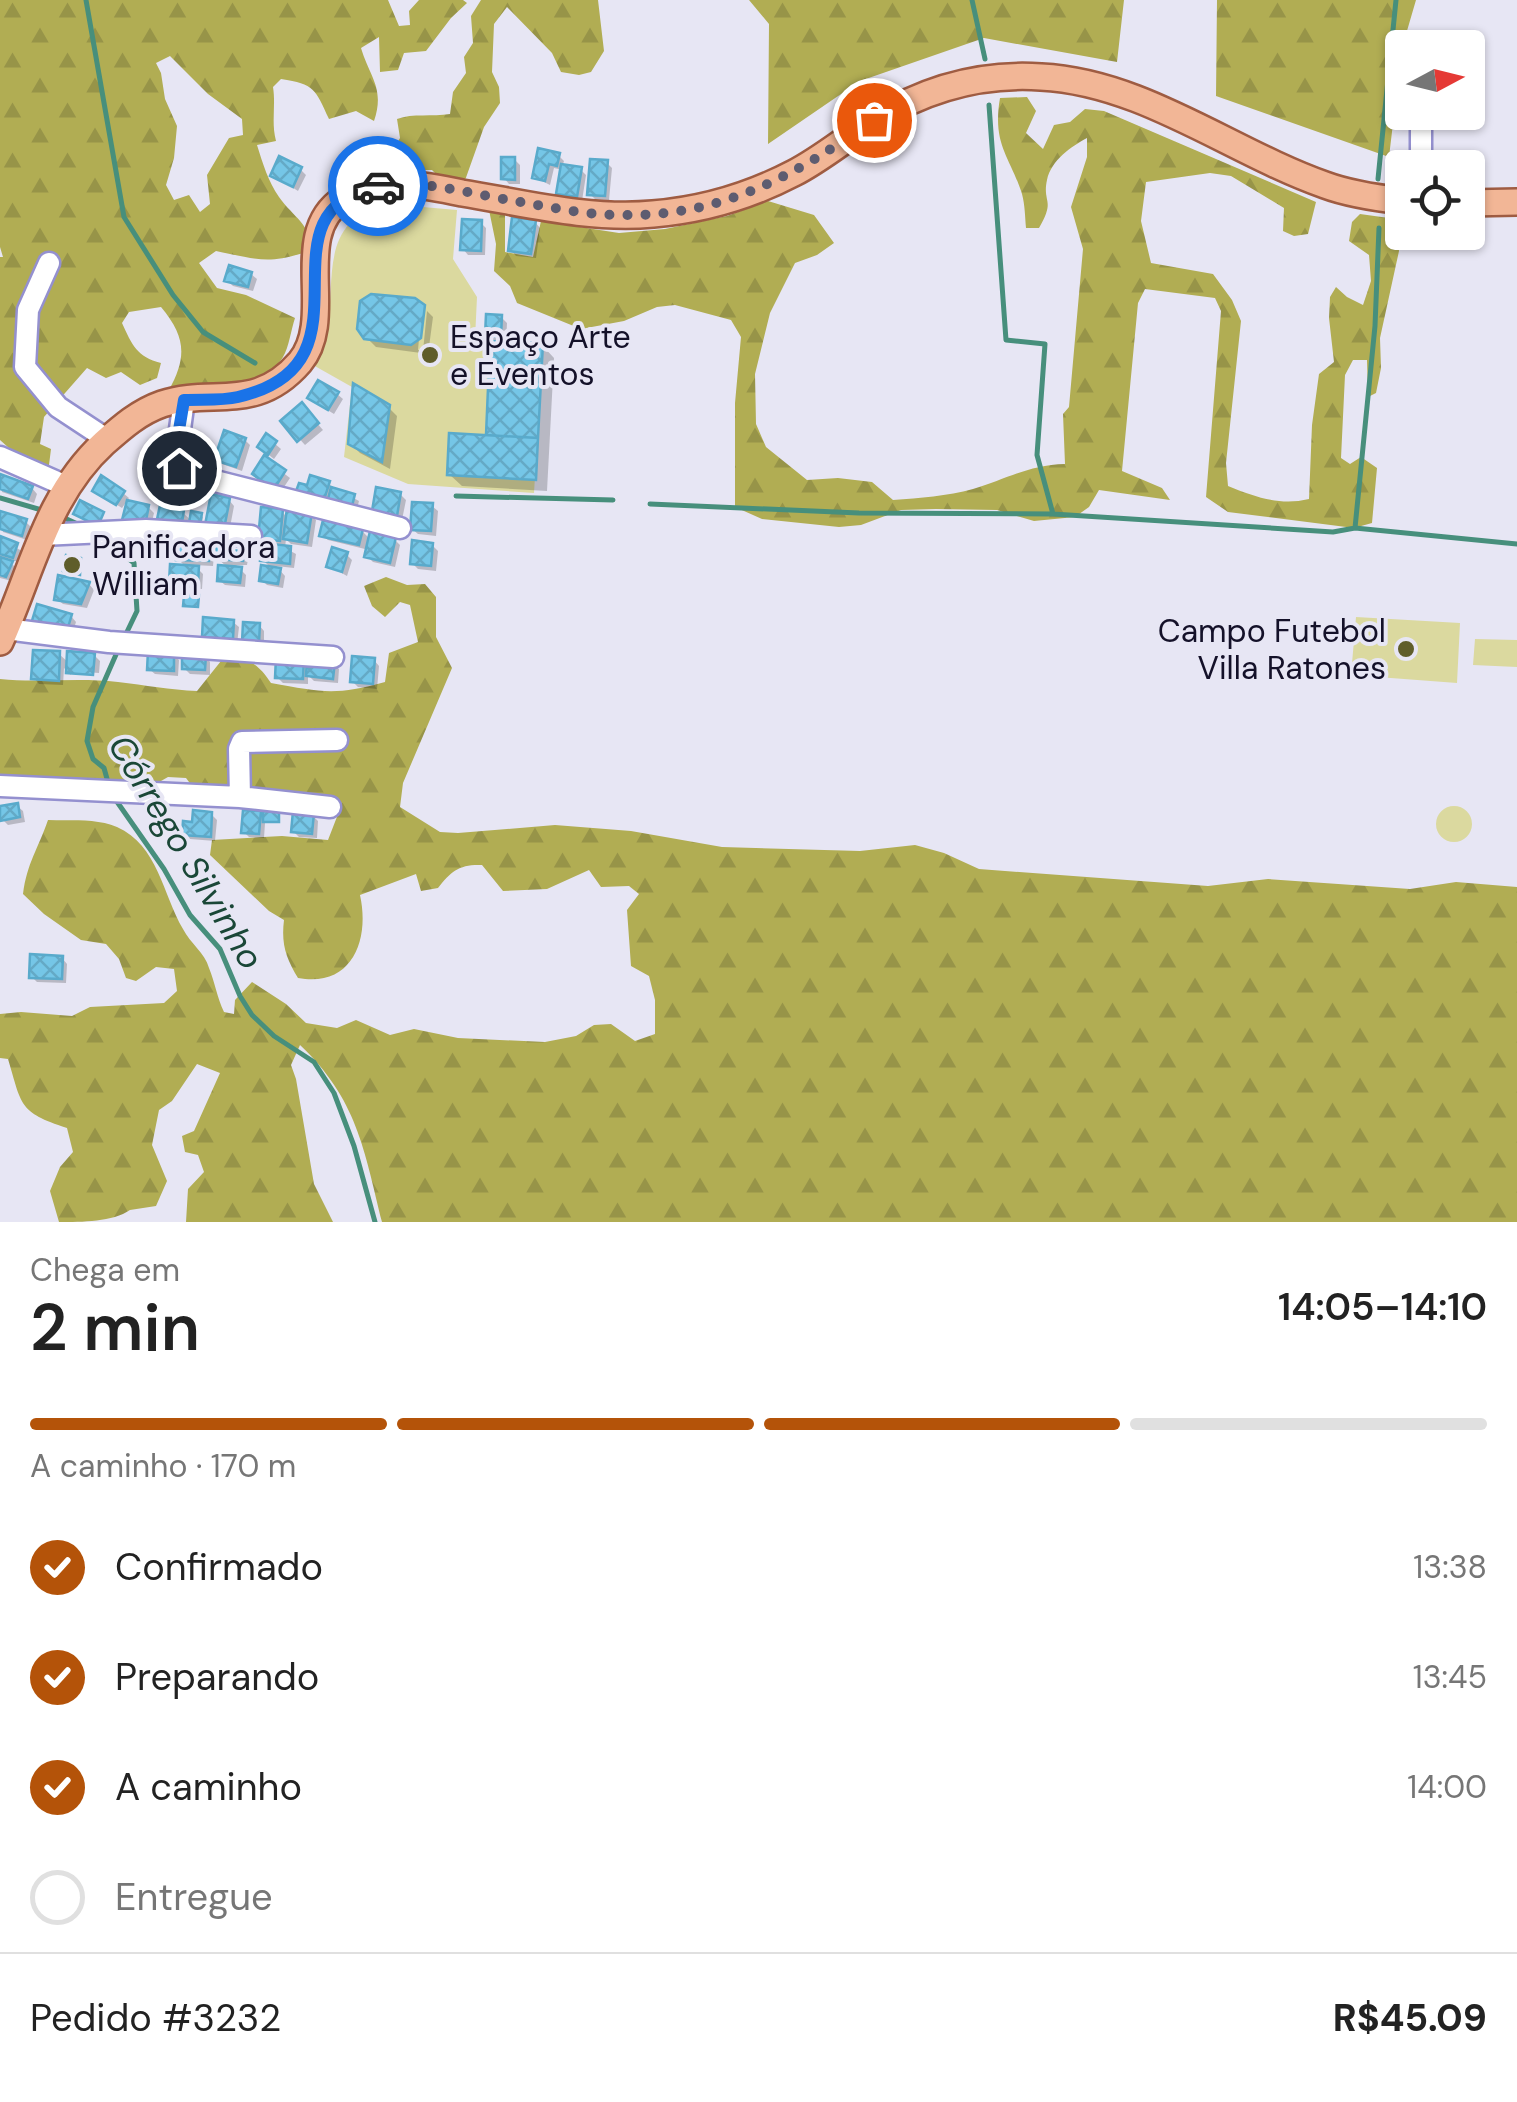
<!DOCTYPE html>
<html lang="pt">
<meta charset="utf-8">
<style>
body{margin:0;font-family:"DM Sans",sans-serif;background:#f6f6f6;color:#222;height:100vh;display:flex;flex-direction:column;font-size:38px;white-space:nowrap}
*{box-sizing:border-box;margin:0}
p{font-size:32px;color:#767676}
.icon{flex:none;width:55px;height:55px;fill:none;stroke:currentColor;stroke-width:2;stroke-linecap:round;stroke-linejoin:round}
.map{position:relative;height:1222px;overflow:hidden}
.sheet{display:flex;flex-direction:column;background:#fff;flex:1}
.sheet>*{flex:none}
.needle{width:65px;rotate:83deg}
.buttons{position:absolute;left:1385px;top:30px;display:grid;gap:20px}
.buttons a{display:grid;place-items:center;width:100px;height:100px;border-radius:10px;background:#fff;box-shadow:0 2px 8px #0004;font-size:50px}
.pin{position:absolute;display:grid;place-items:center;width:85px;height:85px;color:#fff;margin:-42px;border:5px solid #fff;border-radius:50%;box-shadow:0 2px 10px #0007}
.courier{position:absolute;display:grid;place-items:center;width:100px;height:100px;margin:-50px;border:8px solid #1a73e8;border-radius:50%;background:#fff;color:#222;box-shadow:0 2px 12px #0007}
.head em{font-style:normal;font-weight:600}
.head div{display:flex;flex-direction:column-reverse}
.head{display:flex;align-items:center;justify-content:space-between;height:170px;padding:0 30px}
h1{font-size:65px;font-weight:600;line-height:75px}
.bar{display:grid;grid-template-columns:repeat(4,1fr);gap:15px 10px;align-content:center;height:120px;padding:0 30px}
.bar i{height:12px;border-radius:8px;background:#e0e0e0}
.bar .on{background:#b45309}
.bar p{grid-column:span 4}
.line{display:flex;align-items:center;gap:25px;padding:0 30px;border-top:2px solid #e0e0e0}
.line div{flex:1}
ol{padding:0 30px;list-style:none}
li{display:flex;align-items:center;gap:30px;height:110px}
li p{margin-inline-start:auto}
li .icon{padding:10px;border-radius:50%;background:#b45309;color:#fff;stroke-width:4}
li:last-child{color:#767676}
li i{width:55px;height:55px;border:5px solid #e0e0e0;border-radius:50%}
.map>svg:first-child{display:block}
.forest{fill:url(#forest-firs);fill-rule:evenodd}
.green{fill:#dbd99f}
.shadow{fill:#0003}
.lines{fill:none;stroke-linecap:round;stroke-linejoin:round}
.stream{stroke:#478f7c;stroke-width:5}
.building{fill:url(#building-cross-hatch);stroke:#59aacb;stroke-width:2.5}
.minor-casing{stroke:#9490cf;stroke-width:25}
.major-casing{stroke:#9f5c42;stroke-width:30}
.minor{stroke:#fff;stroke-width:20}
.major{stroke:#f2b696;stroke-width:25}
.done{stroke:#5e5c70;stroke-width:10;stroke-dasharray:0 18}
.route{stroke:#1a73e8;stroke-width:12}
.poi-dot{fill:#5f5d2a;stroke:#e7e6f4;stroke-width:4}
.labels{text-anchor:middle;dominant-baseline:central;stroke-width:8;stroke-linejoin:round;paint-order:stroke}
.poi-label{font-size:32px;fill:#141129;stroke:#e7e6f4;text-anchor:start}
.water-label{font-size:35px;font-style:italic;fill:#1a4737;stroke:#e7e6f4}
</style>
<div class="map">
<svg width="1517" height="1222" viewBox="0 0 1517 1222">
<defs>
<pattern id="forest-firs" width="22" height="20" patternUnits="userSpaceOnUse" patternTransform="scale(2.5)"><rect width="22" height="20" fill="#b1ad53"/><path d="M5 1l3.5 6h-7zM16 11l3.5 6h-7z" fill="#979448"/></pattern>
<pattern id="building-cross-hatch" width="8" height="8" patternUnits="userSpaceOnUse" patternTransform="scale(2.5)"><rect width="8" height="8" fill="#75c6e7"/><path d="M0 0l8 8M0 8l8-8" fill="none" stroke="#64a9c6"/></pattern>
</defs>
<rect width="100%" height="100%" fill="#e7e6f4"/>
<!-- forest -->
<path class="forest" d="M0 0H388L399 26 410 25 409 11 419 0H463L467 3 451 18 426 51 404 53 398 70 380 72 379 37 361 48C370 78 385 88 374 121L356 111 329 119C315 89 315 84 281 79L273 87C276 106 271 122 276 141L257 145C263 164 268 181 279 197 294 218 310 223 312 250 269 265 260 260 216 251L199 263 217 288 246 295 295 318C291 330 289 347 283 357 262 392 204 387 169 390 187 357 186 337 161 307L129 312 122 323C132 345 137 357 161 363L157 378 140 385 121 372 106 378 87 368 44 417 40 444 51 449 48 473 29 466 0 440V257H3L0 247ZM170 56 208 94 242 119 243 135 229 138 207 175 210 204 200 212 189 195 174 200 166 185 174 158 177 126 165 99 161 73 156 63Z
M481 0H598L604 51 591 72 579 75 561 72 552 53 507 7 494 24 492 72 499 87 500 103 484 127 463 186 444 182 432 170H415L404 180 382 169 400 138 397 119C413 113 432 117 450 114L453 92 466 73 464 57 473 43 471 16Z
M749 0H1124L1117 62 984 38 860 81 768 144 769 24Z
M1217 0H1416L1402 48 1389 157 1216 96Z
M1027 97 1036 111 1026 133 1043 149 1054 125 1070 122 1085 109 1104 111 1316 202 1308 234 1294 236 1283 231 1284 208 1231 176 1210 173 1146 182 1141 221 1151 263 1213 274 1232 300 1241 321 1226 463 1228 486C1255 497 1280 506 1309 499L1312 425 1319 374 1334 362 1329 318 1330 297 1336 287 1347 297 1363 305 1371 281 1369 255 1349 241 1352 222 1360 214 1396 219 1399 251 1380 338 1381 368 1376 393 1368 397 1367 360H1353L1345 375 1341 458 1350 464 1361 457 1377 468 1372 523 1354 528 1228 512 1206 497 1221 311 1215 298 1145 289 1138 303 1122 471 1162 488 1170 500 1099 490 1089 507 1075 517 1034 521 997 510 936 509 901 510 861 525 839 527 762 519 735 507V403L741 337 731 320 675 305 657 307 624 321 581 329 517 303 510 286 494 271 496 244 489 210 495 208 505 215V252L533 257 541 221 619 233 665 229 727 216 768 201 814 215 834 243 817 255 795 263 770 313 755 374 756 424 766 447 807 480 838 478 872 482 893 500C920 498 947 496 973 489 1007 479 1028 465 1065 464L1063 414 1069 407 1083 249 1071 207 1087 157V138C1072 146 1051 160 1047 180 1042 203 1056 199 1039 228H1026C1025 217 1025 205 1022 194 1010 156 992 145 1000 98Z
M386 577 407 585 425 584 436 597V637L452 668 403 783 400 807 440 832 458 833 555 825 631 831 722 847 860 851 915 845 944 853 979 869 1208 886 1268 879 1410 889 1456 882 1517 887V1222H382C364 1149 357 1099 300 1045L291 1065 296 1079 314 1184 333 1222H186L188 1189 204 1172 198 1155 185 1152 182 1136 194 1131 220 1073 197 1064 172 1101 159 1110 152 1145 167 1181 156 1206 130 1210C113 1222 82 1222 59 1222L50 1191 60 1167 73 1152 67 1128C18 1112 22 1105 8 1059L0 1058V1014L21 1012 72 1016 90 1007 164 1003 177 991 174 969 156 967 136 981 126 978 119 959 106 944 81 940 44 914 23 894C27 863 38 849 48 820 70 821 96 818 117 827 158 845 163 895 183 929 190 943 205 953 209 968 215 983 217 997 224 1012L234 1014 235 1000 252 982 286 1004 306 1023 337 1028 356 1020 390 1035 414 1029 458 1038 545 1042 576 1036 594 1025 611 1024 635 1041 655 1034V1000L649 976 631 966 627 910 639 894 629 886 601 887 589 870 547 889 503 891 482 865C460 864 451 871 438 888L421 891 416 874 360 895C370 940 352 988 298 978 286 958 281 944 284 920L269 911 210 855 212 840 282 836 328 840 340 809 329 802 198 794 186 778 168 777 154 785 0 790V679C39 683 79 677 118 682 145 685 170 690 197 691L225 656C248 658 258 663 271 683 321 692 335 696 385 682L389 653 418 642 410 605 400 602 385 617 372 606 364 586Z"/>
<!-- green -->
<path class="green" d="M388 204 457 210 453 259 477 297 475 339 543 343 534 493 408 484 344 457 352 387 313 365C320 353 326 342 328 328 335 275 320 219 388 204Z
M1356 617 1460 623 1457 683 1351 675Z
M1475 639 1517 640V667L1473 665Z
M1436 824a18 18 0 1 1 36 0a18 18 0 1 1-36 0Z"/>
<!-- shadow -->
<path class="shadow" d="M558 155 564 161 562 167 581 170 586 175 582 201 565 199 559 193 563 170 554 168 550 185 534 177Z
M514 159 520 165V184H509L504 178Z
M607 163 612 168 609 200 595 199 590 194Z
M300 169 306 175 298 191 273 175Z
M535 222 540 228 536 258 516 256 511 250Z
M481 223 486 228 485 255H468L463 249Z
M251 274 257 279 253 291 233 286 227 280Z
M422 306 418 350 423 351 427 311 433 317 429 347 421 353 376 347 366 337Z
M501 317 507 323 506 344 542 345 554 358 547 491 462 486 449 474 488 438 493 341 487 335Z
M337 394 343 399 334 414 316 403Z
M302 406 323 430 305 445 284 422Z
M388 407 397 416 390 469 360 453 350 443Z
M267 437 281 449 274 459 265 452Z
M245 440 250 445 242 471 222 464 215 457 210 475 190 469 210 448 218 456Z
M265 459 290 478 280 493 260 479Z
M0 477 32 488 37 494 34 503 2 492Z
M328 484 359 501 356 513 335 508 308 488Z
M95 491 123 493 129 498 122 508Z
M400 494 406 500 402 520 380 516 374 510Z
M229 500 234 506 228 538 212 534Z
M432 506 438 511 436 536 418 534 412 529Z
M148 507 154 513 150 530 125 520Z
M282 512 288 518 310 514 316 520 312 547 291 544 286 539 285 548 296 554 294 568 276 566 285 576 283 588 267 585 262 580 272 569 263 560 269 546 260 538Z
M183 513 192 521 201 515 203 517 200 532 164 529Z
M0 518 26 522 31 527 27 540 3 532Z
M362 531 371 540 394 539 400 545 395 567 373 562 367 556 369 550 328 540 322 535Z
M0 539 22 551 18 562 6 558 17 569 12 581 0 578Z
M165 541 170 546V559H149L143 554Z
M209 544 218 553 228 544 234 553H242L248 559 247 565H236L246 575 245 587 225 585 219 580 228 568 214 555 213 566 194 565 203 574 202 589 177 587 171 582 187 568 178 559Z
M432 545 438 551 436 571 418 569 412 563Z
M346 554 352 560 347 576 329 566Z
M89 584 94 590 87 608 63 604 57 599Z
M71 616 76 622 71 638 40 628Z
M233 622 239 627 237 644 210 642 204 636Z
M259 625 264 631V647H250Z
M59 654 69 663 94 655 100 661 99 673 71 671V675L64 668 63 685 39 684 34 678Z
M173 654 179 660 178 676 155 674 149 669Z
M205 656 210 662V675L190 674 184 668Z
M278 659 333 664 339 669 338 683 314 681 308 675V684L283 683 277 677Z
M374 660 379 666 377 689 358 687 352 681Z
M17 806 23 811 25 822 8 825 2 819Z
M211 814 217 820 215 841 190 839 185 834Z
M259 814 266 820 278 814 280 823H265L264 838 249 837 244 832Z
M313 816 318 821 317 838 299 837 294 832Z
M62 958 67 964 66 983 37 982 32 977Z"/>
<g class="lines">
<!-- stream -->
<path class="stream" d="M86 0 124 217 173 295 203 332 255 363
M972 0 985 59
M989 105 1006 340 1045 344 1037 455 1053 514
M1378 179 1396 0
M1379 228 1375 326 1355 528 1517 544
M456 496 613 500
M0 498 45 511
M650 504 859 513 1053 514 1333 532 1355 528
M60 516 82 526
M104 540 134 563 137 611 125 636
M109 786 104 768 93 759 87 741 93 707 118 650
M113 796 164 869 190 915 220 949 240 996 252 1015 274 1036 314 1062 334 1093 354 1146 375 1222"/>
</g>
<!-- building -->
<path class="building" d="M538 148 560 153 557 166 549 164 545 181 532 178Z
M279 156 302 167 293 187 270 176Z
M501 157H515V180L501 179Z
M590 159 608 160 605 196 587 195Z
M561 164 582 167 577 197 556 194Z
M512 217 536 220 531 254 508 251Z
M462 219 482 220 481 251 460 250Z
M229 265 252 272 248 287 224 281Z
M371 294 415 298 425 305 421 338 411 345 364 339 357 329 360 301Z
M486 314 502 315 501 337 485 336Z
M490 341 543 343 538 438 486 435Z
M318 380 339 392 328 410 307 398Z
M353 383 390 405 382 462 348 444Z
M302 402 319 423 297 442 280 421Z
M224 430 246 438 236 467 214 460Z
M266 433 277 441 268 455 257 447Z
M449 433 538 438 536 480 447 475Z
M189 439 212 446 204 471 182 464Z
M264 455 286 470 274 489 252 474Z
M0 474 33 486 28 499 0 489Z
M101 475 125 491 116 505 92 491Z
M310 475 330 481 323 503 295 494 299 483 307 485Z
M331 487 355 494 351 510 327 503Z
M376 487 401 492 397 516 372 511Z
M211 494 230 498 223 534 204 530Z
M80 500 104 512 98 526 73 514Z
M127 500 149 505 145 526 122 520Z
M412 502 433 503 431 531 410 530Z
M160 505 184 510 181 529 156 524Z
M261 507 283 509 280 541 258 539Z
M287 508 312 512 307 543 283 539Z
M0 511 27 519 22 536 0 529Z
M191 511 202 513 199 531 188 529Z
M323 520 363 529 359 545 319 536Z
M370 531 396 537 390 563 364 557Z
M0 536 18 543 13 558 0 554Z
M141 538H166V555H141Z
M177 539 210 541 209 561 176 560Z
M412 540 433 543 431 566 410 564Z
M216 541H229V550L243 551V561L215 559Z
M262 543 291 546 290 564 260 561Z
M332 547 348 552 342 572 326 567Z
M66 555 81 558 80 575 63 571Z
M0 557 13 561 6 577 0 575Z
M170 564 199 566 198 584 169 583Z
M218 565 242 567 240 583 217 581Z
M261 565 281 568 278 584 259 581Z
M58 575 90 582 81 604 54 600Z
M184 595H199L198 607 183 606Z
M37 604 72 614 66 634 31 624Z
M203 617 234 620 233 639 202 637Z
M243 622 260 623 259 643 242 642Z
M33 650 60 651 59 681 31 679Z
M67 651 95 653 93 675 66 673Z
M148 651 174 652V671L147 670Z
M182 653 206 654 205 670 182 669Z
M352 656 375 658 373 684 350 682Z
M276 657H304L303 679 275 678Z
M307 659 335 661 333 679 306 676Z
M18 803 20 817 0 821V806Z
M193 810 212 812 211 837 182 835 183 821 192 822Z
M243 810 261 811 259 834 241 833Z
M263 811 279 812V822H263Z
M293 811 314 813 312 834 291 832Z
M30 954 63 956 62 979 29 978Z"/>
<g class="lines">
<defs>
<path id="minor" d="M1421 118V168
M49 263 28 310 25 367 58 407 108 440
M184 400 176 458 184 473 400 528
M0 457 66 486
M42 535 146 530 251 536
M6 629 109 642 333 657
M0 786 240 797 330 807
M240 797 239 749 242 742 337 740"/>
<path id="major" d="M1468 203 1517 202
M0 642C32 572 46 496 104 443 122 427 139 412 162 404 212 387 255 414 300 362 337 318 289 234 343 199 359 188 382 184 401 184 421 184 442 189 462 193 524 203 589 220 653 214 702 210 750 196 794 173 823 158 847 137 875 120 925 89 982 73 1041 77 1143 82 1231 152 1325 185 1349 194 1377 198 1402 201"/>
</defs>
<!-- minor casing -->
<use href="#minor" class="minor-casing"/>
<!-- major casing -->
<use href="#major" class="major-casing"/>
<!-- minor -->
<use href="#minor" class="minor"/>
<!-- major -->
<use href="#major" class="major"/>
</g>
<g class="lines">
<!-- done -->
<path class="done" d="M378 186C423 179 471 194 515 201 550 207 585 215 621 215 722 217 794 176 874 120"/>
<!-- route -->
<path class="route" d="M179 468 176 448 184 400C202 399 221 401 238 397 385 363 249 213 378 186"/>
</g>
<!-- markers -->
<g class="poi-dot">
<circle cx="430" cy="355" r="10"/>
<circle cx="72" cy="565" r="10"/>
<circle cx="1406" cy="649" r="10"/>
</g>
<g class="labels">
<!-- poi labels -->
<g class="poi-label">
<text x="450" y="337">Espaço Arte<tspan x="450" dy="37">e Eventos</tspan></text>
<text x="92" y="547">Panificadora<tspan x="92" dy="37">William</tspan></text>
<text x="1386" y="631" text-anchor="end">Campo Futebol<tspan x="1386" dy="37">Villa Ratones</tspan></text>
</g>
<!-- water labels -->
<g class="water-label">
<text transform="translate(186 852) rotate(59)">Córrego Silvinho</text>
</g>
</g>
</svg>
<div class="buttons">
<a><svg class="needle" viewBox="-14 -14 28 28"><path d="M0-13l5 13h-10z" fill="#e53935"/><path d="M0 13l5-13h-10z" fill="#767676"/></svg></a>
<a><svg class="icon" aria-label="locate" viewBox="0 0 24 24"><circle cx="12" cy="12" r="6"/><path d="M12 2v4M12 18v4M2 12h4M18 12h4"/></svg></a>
</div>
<div class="pin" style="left:874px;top:120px;background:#ea580c"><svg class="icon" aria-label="bag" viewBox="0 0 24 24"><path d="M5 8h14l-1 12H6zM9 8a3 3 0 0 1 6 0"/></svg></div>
<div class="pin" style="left:179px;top:468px;background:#1f2937"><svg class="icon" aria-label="home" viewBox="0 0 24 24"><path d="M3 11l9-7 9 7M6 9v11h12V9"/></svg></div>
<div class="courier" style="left:378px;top:186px"><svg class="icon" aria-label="car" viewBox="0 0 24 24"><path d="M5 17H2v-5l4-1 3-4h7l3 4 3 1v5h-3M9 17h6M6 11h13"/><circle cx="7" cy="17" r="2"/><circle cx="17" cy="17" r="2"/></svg></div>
</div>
<section class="sheet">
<div class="head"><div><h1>2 min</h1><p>Chega em</p></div><em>14:05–14:10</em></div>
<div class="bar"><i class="on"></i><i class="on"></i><i class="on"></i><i></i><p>A caminho · 170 m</p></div>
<ol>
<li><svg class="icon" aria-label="check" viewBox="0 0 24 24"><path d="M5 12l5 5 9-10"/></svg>Confirmado<p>13:38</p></li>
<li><svg class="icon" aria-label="check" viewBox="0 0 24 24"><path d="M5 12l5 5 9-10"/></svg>Preparando<p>13:45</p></li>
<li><svg class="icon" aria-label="check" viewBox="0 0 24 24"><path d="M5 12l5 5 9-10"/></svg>A caminho<p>14:00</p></li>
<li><i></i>Entregue</li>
</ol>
<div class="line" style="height:130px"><div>Pedido #3232</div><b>R$45.09</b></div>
</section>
